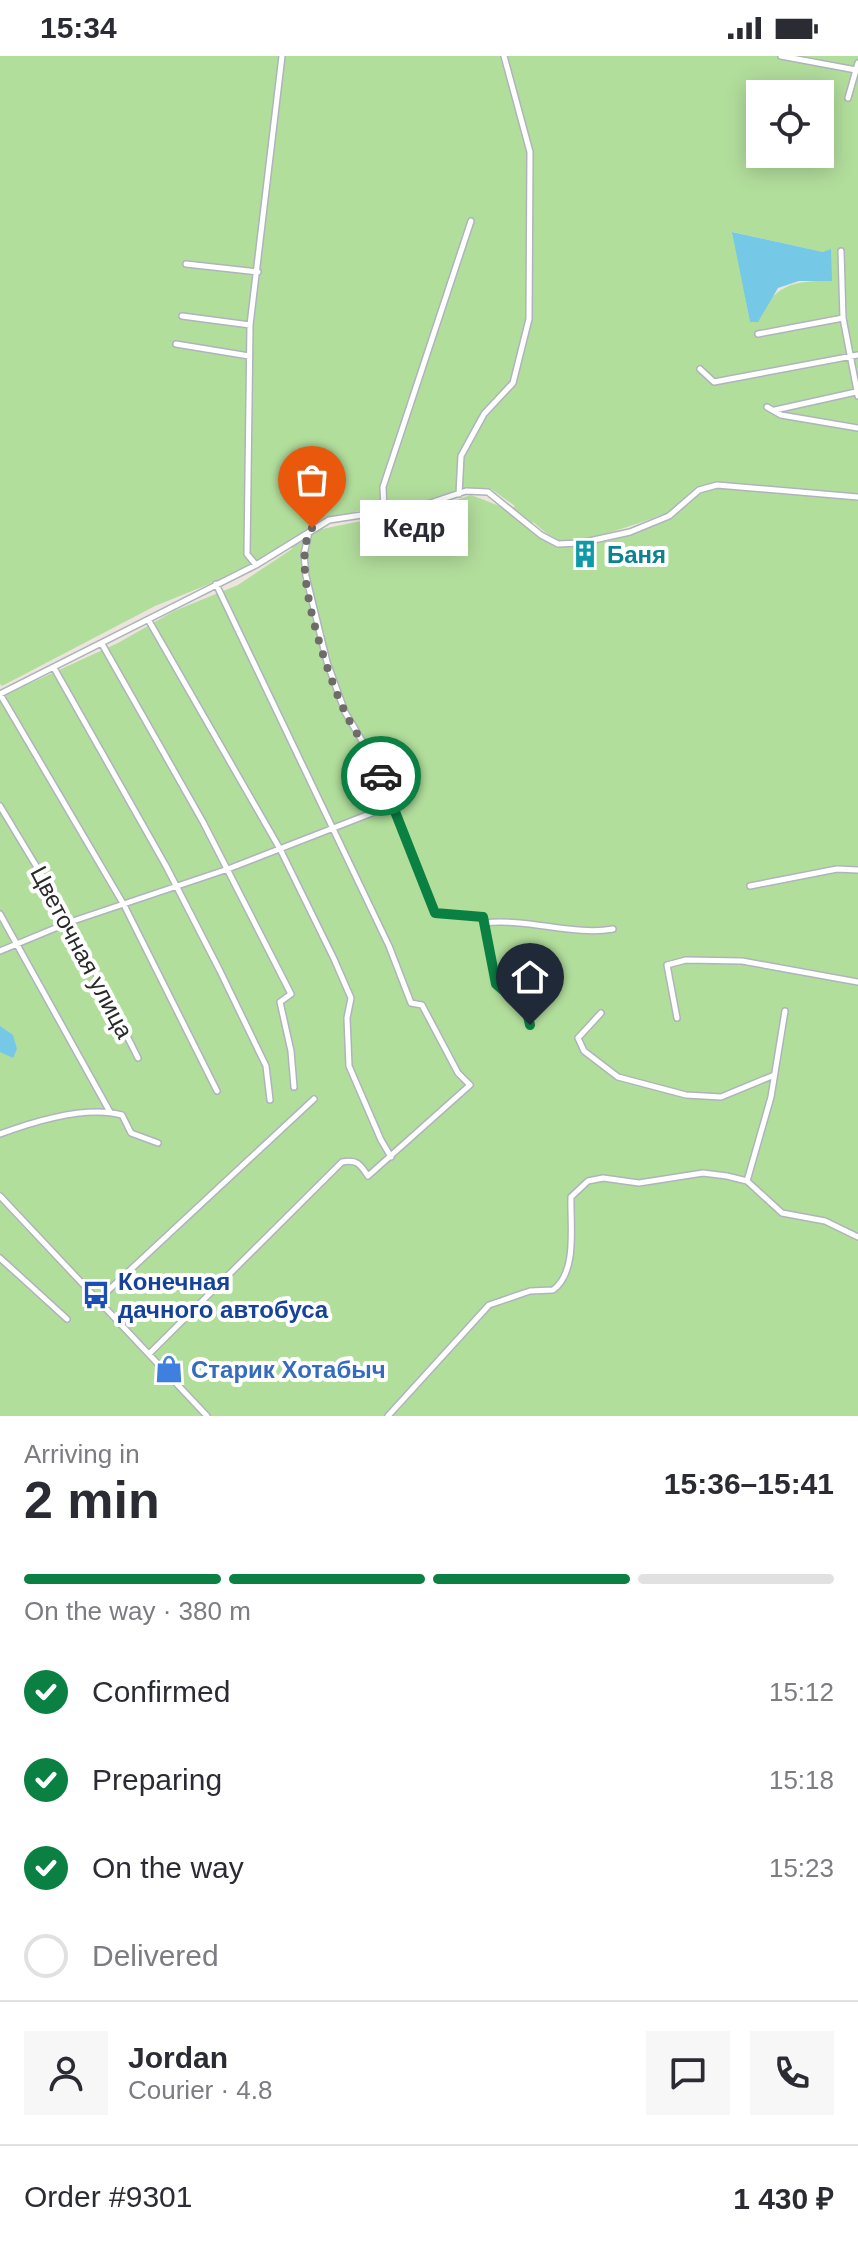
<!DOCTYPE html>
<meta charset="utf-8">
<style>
body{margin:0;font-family:Helvetica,sans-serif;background:#f7f7f7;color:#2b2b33;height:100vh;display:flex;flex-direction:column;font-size:30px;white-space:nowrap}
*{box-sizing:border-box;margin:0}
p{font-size:26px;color:#7c7c81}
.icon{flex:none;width:44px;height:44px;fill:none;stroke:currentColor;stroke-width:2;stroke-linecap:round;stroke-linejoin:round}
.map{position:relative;height:1360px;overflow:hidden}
.side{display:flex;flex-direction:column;background:#fff;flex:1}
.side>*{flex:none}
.buttons{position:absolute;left:746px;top:24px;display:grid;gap:16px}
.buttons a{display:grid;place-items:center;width:88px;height:88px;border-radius:0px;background:#fff;box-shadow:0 4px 20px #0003;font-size:40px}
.pin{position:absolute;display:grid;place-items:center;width:68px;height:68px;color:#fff;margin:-82px -34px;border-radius:50% 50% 50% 0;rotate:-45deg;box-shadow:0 0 8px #0007}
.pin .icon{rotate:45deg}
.courier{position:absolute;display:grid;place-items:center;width:80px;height:80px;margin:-40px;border:6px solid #0b8043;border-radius:50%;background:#fff;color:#222;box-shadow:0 2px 10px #0007}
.bubble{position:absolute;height:56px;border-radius:0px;background:#fff;box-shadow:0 4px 20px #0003;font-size:26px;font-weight:800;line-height:56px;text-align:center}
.summary em{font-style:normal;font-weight:800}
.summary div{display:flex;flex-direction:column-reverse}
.summary{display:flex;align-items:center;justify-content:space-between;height:136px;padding:0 24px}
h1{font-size:52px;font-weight:800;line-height:60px}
.bar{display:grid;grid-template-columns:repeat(4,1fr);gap:12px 8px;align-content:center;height:96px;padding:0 24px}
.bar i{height:10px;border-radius:6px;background:#e1e1e2}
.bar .on{background:#0b8043}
.bar p{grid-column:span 4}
.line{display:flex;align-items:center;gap:20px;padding:0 24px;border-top:2px solid #e1e1e2}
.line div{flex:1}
.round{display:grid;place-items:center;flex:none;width:84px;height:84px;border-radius:0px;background:#f7f7f7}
ol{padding:0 24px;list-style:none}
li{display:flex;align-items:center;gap:24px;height:88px}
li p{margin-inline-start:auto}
li .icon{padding:8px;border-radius:50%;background:#0b8043;color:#fff;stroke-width:4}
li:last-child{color:#7c7c81}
li i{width:44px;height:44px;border:4px solid #e1e1e2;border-radius:50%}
.status{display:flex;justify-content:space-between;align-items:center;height:56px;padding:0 40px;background:#fff;direction:ltr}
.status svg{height:22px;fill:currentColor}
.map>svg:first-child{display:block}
.green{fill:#b2de9c;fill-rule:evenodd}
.water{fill:#76c8e7}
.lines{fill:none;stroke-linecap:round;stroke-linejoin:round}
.minor-casing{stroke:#b0b3bd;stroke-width:8}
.minor{stroke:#fff;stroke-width:5}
.done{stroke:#6e6b69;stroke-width:8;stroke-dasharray:0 14.4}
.route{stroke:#0b8043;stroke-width:10}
.labels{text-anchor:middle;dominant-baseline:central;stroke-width:8;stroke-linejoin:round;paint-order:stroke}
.culture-label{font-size:24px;font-weight:bold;fill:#0d838f;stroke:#fff;text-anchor:start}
.street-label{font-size:24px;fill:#2a2a2a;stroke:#fff}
.transit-label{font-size:24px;font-weight:bold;fill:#164399;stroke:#fff;text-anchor:start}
.shop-label{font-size:24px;font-weight:bold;fill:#366cbe;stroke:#fff;text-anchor:start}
</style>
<div class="status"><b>15:34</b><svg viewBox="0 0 49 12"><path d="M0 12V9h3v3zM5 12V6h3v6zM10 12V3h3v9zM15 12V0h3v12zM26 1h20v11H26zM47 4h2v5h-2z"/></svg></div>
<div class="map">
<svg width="858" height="1360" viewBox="0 0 858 1360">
<rect width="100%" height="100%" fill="#ebe5dd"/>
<!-- green -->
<path class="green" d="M0 0H858V1360H0V641L118 587 174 555 238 529 292 493 289 487 234 518 155 550 2 630 0 628ZM760 38H820V98H760ZM733 176 823 196 832 225C785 224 779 231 750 266ZM466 432 491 433 515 450 510 454 471 439 445 448 322 473 316 468 358 455 436 444ZM663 458 669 464C637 477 556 509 532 474L533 466C540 472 550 481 559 484 579 489 644 466 663 458Z"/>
<!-- water -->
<path class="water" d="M732 176 823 196 831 193 832 225H799L778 232 758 266H750Z
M0 970 13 979 17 993 13 1002 0 996Z"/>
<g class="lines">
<defs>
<path id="minor" d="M781 0 856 14
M848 42 858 7
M841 195 843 262 858 340
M186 208 258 216
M182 260 250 269
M758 278 843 262
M176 288 249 300
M700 313 714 326 858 299
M767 351 781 359 858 372
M775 354 856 336
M459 438 461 400 484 358 513 327 529 263 530 96 504 0
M384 454 383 431 471 165
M309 476 304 498 306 520 327 606 345 656 377 710 435 857 483 861 496 928 527 955 530 969
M256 509 247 498 250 269 282 0
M149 565 280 793 334 903 351 942 347 962 349 1010 381 1084 391 1101
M102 588 203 766 291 938 280 946 291 995 294 1031
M54 612 166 810 220 915 266 1010 270 1044
M0 638 256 509 329 464 421 450 466 435 488 436 541 479 558 488 580 487 630 476 669 460 699 434 717 429 858 441
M0 638 124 849 217 1035
M0 750 70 866 138 1002
M750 830 837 813 858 814
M0 858 110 1056
M484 867C528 862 574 880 613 873
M0 895 70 866 228 813 390 750
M601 957 578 982 584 995 618 1021 686 1039 721 1041 772 1020
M677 962 667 909 686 904 742 905 858 926
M0 1078C35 1065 86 1049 122 1059L131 1077 158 1087
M747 1125 771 1041 785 955
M0 1140 207 1360
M0 1202 67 1263
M99 1243 314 1043
M149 1298 342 1106C357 1103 360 1108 368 1120L470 1029 458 1017 422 949 411 947 389 890 216 528
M388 1360 489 1249 530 1235 553 1234C578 1216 570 1168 571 1141L588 1125 603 1122 639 1127 703 1117 727 1120 747 1125 782 1157 825 1165 858 1181"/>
</defs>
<!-- minor casing -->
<use href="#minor" class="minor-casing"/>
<!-- minor -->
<use href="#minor" class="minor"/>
</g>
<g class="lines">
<!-- done -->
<path class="done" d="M312 472C288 505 328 621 345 656 355 678 372 697 381 720"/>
<!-- route -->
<path class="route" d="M381 720 435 857 483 861 496 928 527 955 530 969"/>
</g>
<!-- icons -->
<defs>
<symbol id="building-bare" viewBox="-9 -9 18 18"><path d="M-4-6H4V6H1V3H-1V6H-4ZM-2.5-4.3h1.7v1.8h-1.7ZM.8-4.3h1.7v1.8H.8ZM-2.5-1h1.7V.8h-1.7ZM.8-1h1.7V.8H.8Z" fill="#0f9aa8" stroke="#fff" stroke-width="2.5" paint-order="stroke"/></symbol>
<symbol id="bus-bare" viewBox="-9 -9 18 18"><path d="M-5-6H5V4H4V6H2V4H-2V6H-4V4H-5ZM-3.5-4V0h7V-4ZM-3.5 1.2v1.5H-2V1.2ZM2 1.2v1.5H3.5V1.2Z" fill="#1a4fb4" stroke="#fff" stroke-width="2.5" paint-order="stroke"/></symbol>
<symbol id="shop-bare" viewBox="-9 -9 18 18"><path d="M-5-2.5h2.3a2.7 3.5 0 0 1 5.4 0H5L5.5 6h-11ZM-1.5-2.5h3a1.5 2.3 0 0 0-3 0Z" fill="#3f7fe0" stroke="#fff" stroke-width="2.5" paint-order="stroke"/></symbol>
</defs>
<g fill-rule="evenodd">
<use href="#building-bare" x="565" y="478" width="40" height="40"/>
<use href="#bus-bare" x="76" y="1219" width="40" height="40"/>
<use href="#shop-bare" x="149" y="1293" width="40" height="40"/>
</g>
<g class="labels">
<!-- culture labels -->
<g class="culture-label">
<text x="607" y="498">Баня</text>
</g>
<!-- street labels -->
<g class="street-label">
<text transform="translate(82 896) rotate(62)">Цветочная улица</text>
</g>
<!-- transit labels -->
<g class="transit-label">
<text x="118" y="1225">Конечная<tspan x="118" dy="28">дачного автобуса</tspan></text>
</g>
<!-- shop labels -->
<g class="shop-label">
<text x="191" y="1313">Старик Хотабыч</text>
</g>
</g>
</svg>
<div class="buttons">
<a><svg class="icon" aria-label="locate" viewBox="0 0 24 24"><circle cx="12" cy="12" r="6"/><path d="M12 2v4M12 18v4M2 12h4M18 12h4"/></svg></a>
</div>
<div class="pin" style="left:312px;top:472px;background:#ea580c"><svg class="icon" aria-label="bag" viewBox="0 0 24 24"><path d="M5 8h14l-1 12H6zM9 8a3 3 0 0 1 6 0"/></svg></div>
<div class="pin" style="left:530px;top:969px;background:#1f2937"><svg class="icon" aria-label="home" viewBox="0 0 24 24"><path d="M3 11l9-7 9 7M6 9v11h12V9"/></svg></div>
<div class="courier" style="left:381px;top:720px"><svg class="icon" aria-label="car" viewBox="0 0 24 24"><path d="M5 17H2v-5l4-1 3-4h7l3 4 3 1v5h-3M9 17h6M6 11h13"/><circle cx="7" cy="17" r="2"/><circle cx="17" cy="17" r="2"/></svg></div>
<div class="bubble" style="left:360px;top:444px;width:108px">Кедр</div>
</div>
<section class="side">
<div class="summary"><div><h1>2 min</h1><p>Arriving in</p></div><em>15:36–15:41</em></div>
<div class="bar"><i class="on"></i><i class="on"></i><i class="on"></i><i></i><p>On the way · 380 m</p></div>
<ol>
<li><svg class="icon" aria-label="check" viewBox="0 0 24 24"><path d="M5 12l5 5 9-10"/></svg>Confirmed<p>15:12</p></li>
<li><svg class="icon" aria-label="check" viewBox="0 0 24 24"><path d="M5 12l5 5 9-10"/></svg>Preparing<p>15:18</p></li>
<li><svg class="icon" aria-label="check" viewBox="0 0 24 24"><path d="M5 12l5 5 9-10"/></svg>On the way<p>15:23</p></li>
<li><i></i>Delivered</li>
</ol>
<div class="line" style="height:144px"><a class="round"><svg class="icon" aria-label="person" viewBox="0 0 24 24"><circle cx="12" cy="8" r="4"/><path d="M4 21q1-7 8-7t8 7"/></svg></a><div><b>Jordan</b><p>Courier · 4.8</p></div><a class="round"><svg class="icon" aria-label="chat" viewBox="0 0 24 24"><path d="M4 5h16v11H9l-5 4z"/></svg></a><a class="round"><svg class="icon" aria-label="phone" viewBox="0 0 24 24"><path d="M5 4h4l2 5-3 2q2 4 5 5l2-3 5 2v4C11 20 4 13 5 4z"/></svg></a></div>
<div class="line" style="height:104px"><div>Order #9301</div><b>1 430 ₽</b></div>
</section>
